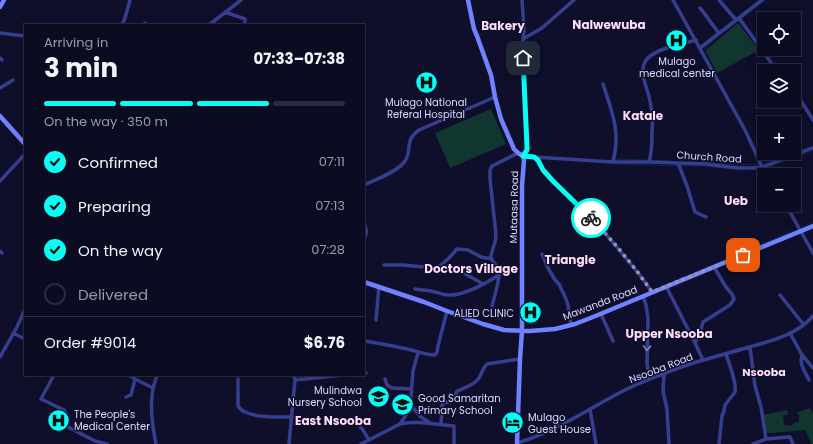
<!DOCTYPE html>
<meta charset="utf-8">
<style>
body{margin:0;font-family:Poppins,sans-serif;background:#19192e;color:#f1f3f6;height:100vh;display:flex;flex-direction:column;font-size:15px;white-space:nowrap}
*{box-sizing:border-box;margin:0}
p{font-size:13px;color:#9a9ba5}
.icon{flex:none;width:22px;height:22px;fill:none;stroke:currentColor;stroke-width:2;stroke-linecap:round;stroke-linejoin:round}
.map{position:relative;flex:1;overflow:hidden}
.side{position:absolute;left:24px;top:24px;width:341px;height:352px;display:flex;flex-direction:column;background:#0b0b21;border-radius:0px;box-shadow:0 4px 16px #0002,0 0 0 1px #2b2b3f}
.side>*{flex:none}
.controls{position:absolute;left:757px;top:12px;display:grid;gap:8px}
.controls a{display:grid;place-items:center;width:44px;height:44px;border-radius:0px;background:#0b0b21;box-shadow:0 4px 16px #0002,0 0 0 1px #2b2b3f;font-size:20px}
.pin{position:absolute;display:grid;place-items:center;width:34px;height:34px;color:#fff;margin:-17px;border-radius:8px;box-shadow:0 2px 6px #0006}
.courier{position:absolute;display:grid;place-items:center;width:40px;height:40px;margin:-20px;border:3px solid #06fff4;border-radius:50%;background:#fff;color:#222;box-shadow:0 1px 5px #0007}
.overview em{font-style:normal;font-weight:700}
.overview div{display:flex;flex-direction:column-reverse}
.overview{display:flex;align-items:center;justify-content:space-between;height:68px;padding:0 20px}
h1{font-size:26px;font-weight:700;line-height:30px}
.bar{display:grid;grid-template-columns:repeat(4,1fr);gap:6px 4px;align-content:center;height:48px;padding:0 20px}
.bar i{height:5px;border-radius:3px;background:#2b2b3f}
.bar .selected{background:#06fff4}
.bar p{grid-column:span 4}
.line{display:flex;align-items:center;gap:10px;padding:0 20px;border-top:1px solid #2b2b3f}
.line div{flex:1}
ol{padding:0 20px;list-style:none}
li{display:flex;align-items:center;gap:12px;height:44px}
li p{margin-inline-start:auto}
li .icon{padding:4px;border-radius:50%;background:#06fff4;color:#111;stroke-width:4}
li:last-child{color:#9a9ba5}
li i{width:22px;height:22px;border:2px solid #2b2b3f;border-radius:50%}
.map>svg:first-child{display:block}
.green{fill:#113630}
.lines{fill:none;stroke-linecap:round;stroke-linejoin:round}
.stream{stroke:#062a4e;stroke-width:1}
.street{stroke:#363f8f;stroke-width:3.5}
.secondary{stroke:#7182ff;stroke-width:4.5}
.oneway{stroke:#8085c1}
.done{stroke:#9394b5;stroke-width:4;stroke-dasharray:0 7.2}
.route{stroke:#06fff4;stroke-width:5}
.labels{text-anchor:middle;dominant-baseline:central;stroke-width:3;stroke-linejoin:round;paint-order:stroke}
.poi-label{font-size:10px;fill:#dadbff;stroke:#0f0f2c;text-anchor:start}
.street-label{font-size:10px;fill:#dadbff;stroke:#0f0f2c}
.neighbourhood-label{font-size:11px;font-weight:bold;fill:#ffdcf7;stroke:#0f0f2c}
.quarter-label{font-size:12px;font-weight:bold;fill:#ffdcf7;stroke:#0f0f2c}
</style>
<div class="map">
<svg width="813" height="444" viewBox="0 0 813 444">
<rect width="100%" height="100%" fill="#0f0f2c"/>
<!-- green -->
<path class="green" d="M738 23 759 50 717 73 706 52V50Z
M491 109 506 144 450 168 435 133Z
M810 408 813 413V444H812L805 430 772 433H769L766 432 763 415 787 410 788 415H783L784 425 791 426 794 423 799 422V415L796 413Z"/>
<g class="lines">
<!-- stream -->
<path class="stream" d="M742 18 765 0
M724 32 739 20
M704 49 712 41
M794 152 813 146
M616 159 671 161
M688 162H708L734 165 758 164
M764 163 792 153
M610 164H617
M620 164 677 166
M680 166H704L725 168
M766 168 813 151
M802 227 813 222
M712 265 793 231"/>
<!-- street -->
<path class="street" d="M522 0 524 29 523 39 524 77 527 142V150L523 156 534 157 613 162H649L706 164 737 168H753L762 167 813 148
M673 0 745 130 762 167 768 175
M719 0 736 20
M700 8C707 16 712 25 719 33
M225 12 245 19V25
M739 18 777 71
M123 23 125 18 130 0
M145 23 146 25
M209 25 241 0
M0 33 25 36
M523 39 542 28 574 0
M700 48 762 0
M0 58 2 60
M603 84C612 112 621 132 613 162
M0 88 13 80
M794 92 803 104 813 120
M535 158 543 170 553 181 605 233 640 275 652 292
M649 162C652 152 652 144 652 134 652 128 653 122 652 116 652 111 651 106 650 101 648 88 637 71 647 59 657 48 682 44 696 40
M678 163 687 186 695 212 706 217
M0 181 25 154
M364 185C375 180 399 171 405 161 413 149 403 142 419 130L495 97
M786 205 813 253
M364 223C366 228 368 233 364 238
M0 251 2 253
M542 254 548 268 555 280 559 284 566 299 568 305 571 325
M384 265H403L435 268 440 266 449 258 457 249 468 250 481 257 492 259
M440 266 462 272 483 284
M666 286 695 343
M415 289C420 290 426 290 431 291 437 292 443 295 449 295 463 296 489 282 500 274
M780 295 804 325
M643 296 646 305 648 319 647 364 650 379
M492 306C494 298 501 276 499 269 497 264 491 263 491 256 492 249 496 243 496 235L490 179V170L492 166 518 153
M601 314 613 341
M376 320 379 286
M13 333 25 339
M790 333 802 355 813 368
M364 341C379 343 393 346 407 349 417 351 425 355 435 355L437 352 438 346 447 311
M750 347 755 386 761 407 766 439 788 437H790L793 444
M802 355C799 365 805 371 809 380
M0 357 17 327 25 309
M703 360 695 343 700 334 703 322 730 305 734 299 732 294 726 287 714 267
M364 373H366
M664 374 663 391 667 409 669 444
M54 375 41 399 64 410 66 414V426L95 441 107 444
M129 375 135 379 153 388
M238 379V406C240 409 242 411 245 412 258 418 278 417 292 417
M385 379 387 385 392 388 411 389
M295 380 344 375
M126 397 131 395 135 379
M410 404 421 417 430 423
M590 409 596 444
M358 424 363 430 369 440
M400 424C418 420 436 425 454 426V444
M441 424 442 406 443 403 453 401 457 391C464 388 475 385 479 378 482 373 482 369 487 364L520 359
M517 443C555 432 588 409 623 391 644 380 668 372 690 364 710 358 729 353 749 347 771 341 797 335 813 316
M156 444C153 429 150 412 152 397 152 389 155 382 157 375
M289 444 295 380 294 375
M361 444 400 424 406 415 408 409 411 397 413 371 418 353
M719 444 722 416 724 411 725 405 735 392C737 382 729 364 726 354
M753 444 766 439"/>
<!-- secondary -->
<path class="secondary" d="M468 0 474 29 477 36 491 75 495 97 501 119 514 149 518 153 523 156 524 160 522 186V331L520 359 517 444
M0 7 4 0
M0 116 25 144
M364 282 424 302 447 311 483 324 504 330 530 331 555 329 575 324 593 317 813 226"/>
</g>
<!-- one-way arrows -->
<defs><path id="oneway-chevron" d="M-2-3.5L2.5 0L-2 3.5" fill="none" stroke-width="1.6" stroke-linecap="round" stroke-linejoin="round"/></defs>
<use class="oneway" href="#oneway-chevron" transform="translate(647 348) rotate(92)"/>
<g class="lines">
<!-- done -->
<path class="done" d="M591 218C613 241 634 266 652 292L743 255"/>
<!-- route -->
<path class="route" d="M523 58 527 147V150L523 156 534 157 538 160 543 170 553 181 591 218"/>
</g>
<!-- icons -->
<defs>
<symbol id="hospital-disc" viewBox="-11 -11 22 22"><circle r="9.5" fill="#06fff4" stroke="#0f0f2c"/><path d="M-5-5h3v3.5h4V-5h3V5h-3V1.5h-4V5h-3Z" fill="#111"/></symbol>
<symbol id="school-disc" viewBox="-11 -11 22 22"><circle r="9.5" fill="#06fff4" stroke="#0f0f2c"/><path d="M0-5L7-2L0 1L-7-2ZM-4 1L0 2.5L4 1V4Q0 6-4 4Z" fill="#111"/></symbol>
<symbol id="hotel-disc" viewBox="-11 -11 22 22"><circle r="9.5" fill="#06fff4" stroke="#0f0f2c"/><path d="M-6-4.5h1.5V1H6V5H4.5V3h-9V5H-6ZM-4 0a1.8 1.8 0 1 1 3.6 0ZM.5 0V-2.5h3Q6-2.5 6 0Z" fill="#111"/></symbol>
</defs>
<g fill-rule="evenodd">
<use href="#hospital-disc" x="664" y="28" width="25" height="25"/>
<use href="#hospital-disc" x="414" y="70" width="25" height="25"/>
<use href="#hospital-disc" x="518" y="300" width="25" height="25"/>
<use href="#school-disc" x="366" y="384" width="25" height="25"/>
<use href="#school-disc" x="390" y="392" width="25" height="25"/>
<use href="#hospital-disc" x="46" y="408" width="25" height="25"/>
<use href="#hotel-disc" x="500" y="410" width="25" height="25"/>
</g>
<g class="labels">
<!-- poi labels -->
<g class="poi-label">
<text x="677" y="61" text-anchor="middle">Mulago<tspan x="677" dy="12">medical center</tspan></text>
<text x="426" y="102" text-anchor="middle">Mulago National<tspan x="426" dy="12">Referal Hospital</tspan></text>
<text x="514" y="313" text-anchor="end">ALIED CLINIC</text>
<text x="362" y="390" text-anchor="end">Mulindwa<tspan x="362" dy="12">Nursery School</tspan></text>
<text x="418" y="398">Good Samaritan<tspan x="418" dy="12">Primary School</tspan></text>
<text x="74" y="414">The People's<tspan x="74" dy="12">Medical Center</tspan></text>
<text x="528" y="417">Mulago<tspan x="528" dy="12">Guest House</tspan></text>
</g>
<!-- street labels -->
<g class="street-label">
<text transform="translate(709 157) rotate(4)">Church Road</text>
<text transform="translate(514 207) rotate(-89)">Mutaasa Road</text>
<text transform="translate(600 303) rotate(-21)">Mawanda Road</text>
<text transform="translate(661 368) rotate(-21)">Nsooba Road</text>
</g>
<!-- neighbourhood labels -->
<g class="neighbourhood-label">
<text x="764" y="372">Nsooba</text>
</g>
<!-- quarter labels -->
<g class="quarter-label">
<text x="609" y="24">Nalwewuba</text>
<text x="503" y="25">Bakery</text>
<text x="643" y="115">Katale</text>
<text x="736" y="200">Ueb</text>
<text x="570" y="259">Triangle</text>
<text x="471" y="268">Doctors Village</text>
<text x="669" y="333">Upper Nsooba</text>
<text x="333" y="420">East Nsooba</text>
</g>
</g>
</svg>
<div class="controls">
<a><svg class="icon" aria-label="locate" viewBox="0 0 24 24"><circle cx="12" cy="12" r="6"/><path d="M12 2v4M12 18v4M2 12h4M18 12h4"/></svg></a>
<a><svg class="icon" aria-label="layers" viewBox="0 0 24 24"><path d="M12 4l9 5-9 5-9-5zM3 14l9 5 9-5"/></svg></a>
<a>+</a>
<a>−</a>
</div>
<div class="pin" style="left:743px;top:255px;background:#ea580c"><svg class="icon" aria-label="bag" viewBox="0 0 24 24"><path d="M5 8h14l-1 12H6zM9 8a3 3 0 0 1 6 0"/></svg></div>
<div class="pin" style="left:523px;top:58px;background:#1f2937"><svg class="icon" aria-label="home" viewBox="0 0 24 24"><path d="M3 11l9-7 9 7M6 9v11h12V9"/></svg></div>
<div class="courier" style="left:591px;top:218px"><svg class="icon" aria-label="bike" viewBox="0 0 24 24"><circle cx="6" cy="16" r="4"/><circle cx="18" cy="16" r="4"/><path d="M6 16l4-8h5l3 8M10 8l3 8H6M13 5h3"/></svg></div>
<section class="side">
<div class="overview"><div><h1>3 min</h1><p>Arriving in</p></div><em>07:33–07:38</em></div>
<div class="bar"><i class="selected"></i><i class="selected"></i><i class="selected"></i><i></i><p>On the way · 350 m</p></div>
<ol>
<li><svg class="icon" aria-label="check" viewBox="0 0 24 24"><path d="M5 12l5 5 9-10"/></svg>Confirmed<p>07:11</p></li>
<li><svg class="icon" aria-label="check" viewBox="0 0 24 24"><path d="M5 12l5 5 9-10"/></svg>Preparing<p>07:13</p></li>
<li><svg class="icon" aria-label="check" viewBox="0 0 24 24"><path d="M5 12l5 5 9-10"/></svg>On the way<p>07:28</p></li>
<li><i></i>Delivered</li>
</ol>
<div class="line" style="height:52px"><div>Order #9014</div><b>$6.76</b></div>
</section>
</div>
